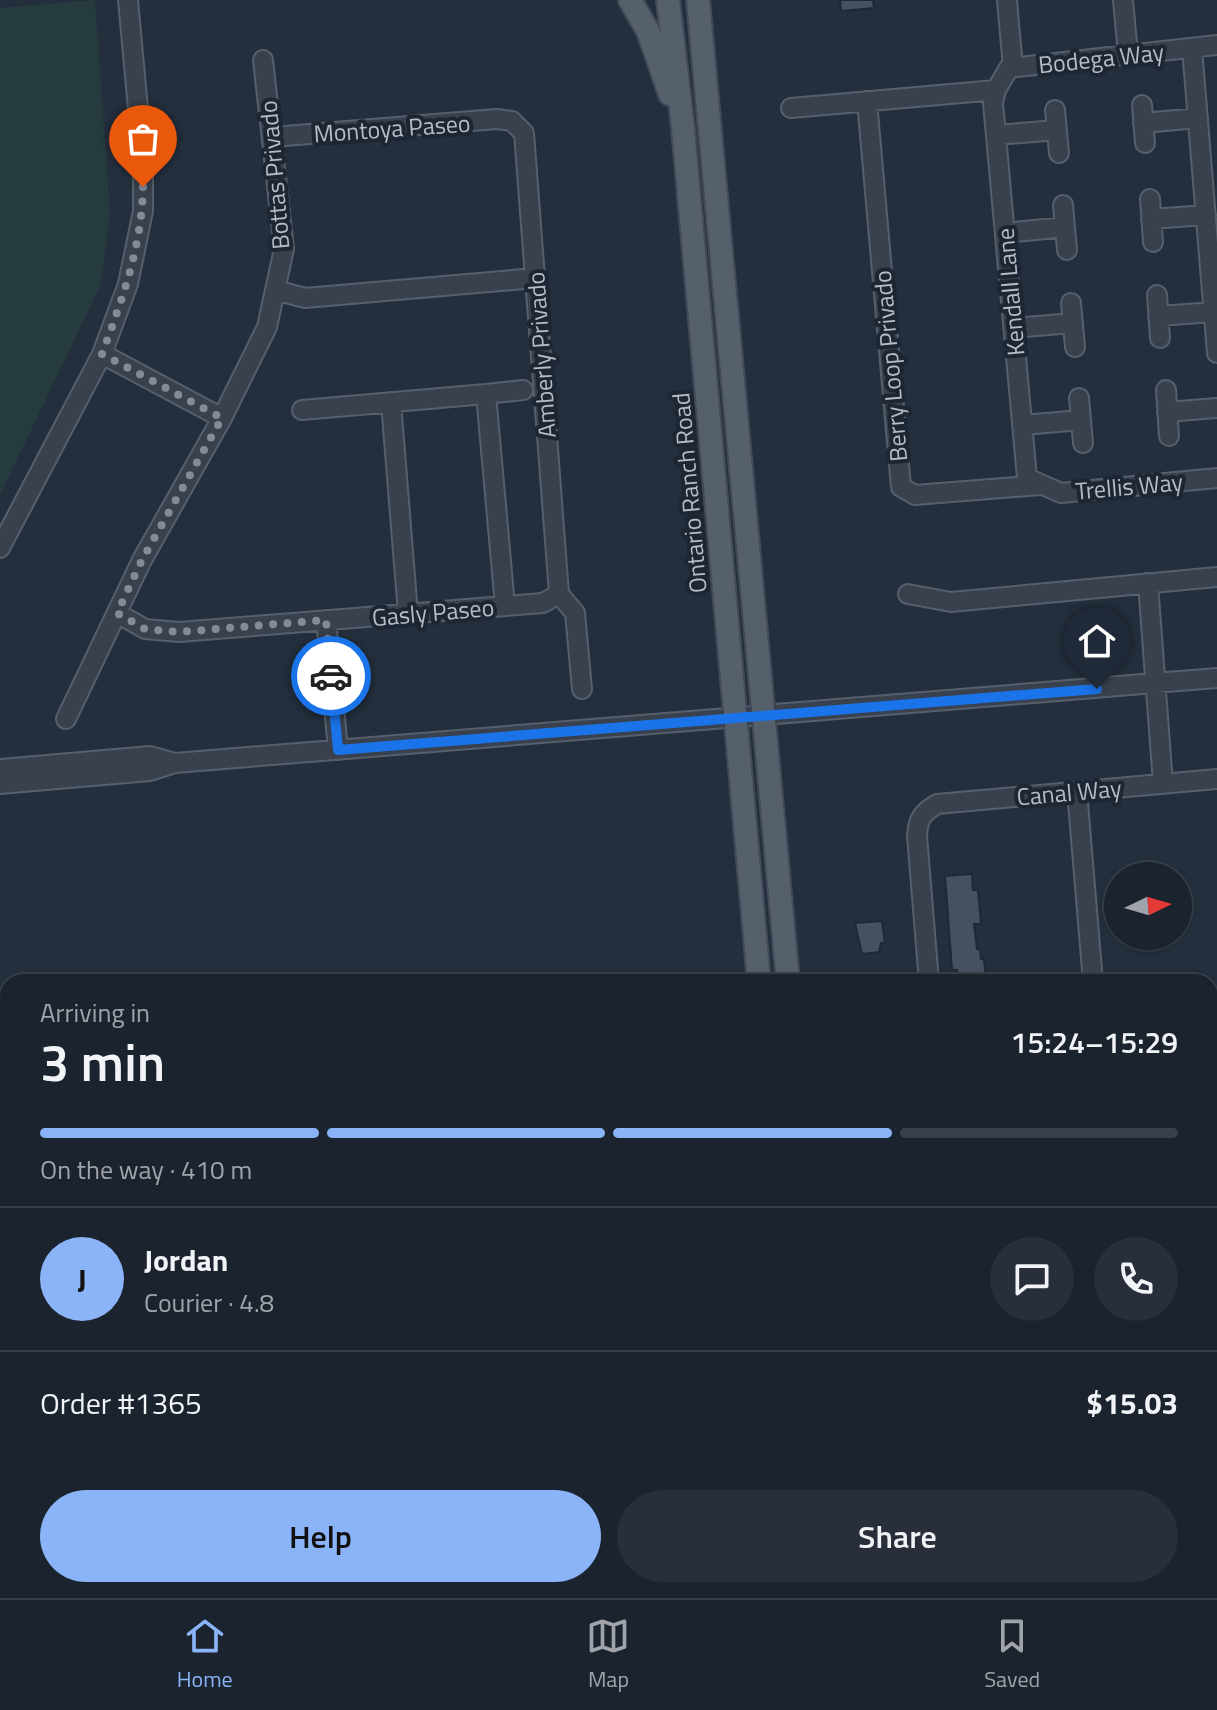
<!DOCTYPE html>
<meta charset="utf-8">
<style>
body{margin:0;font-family:"Titillium Web",sans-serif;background:#282f3a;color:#f1f3f6;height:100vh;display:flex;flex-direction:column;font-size:30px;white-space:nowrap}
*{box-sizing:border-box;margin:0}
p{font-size:26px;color:#a0a4aa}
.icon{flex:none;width:44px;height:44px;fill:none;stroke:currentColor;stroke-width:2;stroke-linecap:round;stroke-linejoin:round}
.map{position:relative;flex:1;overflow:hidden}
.side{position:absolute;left:0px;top:974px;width:1218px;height:624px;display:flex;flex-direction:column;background:#1b232e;border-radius:24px 24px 0 0;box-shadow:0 2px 6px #0004,0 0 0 2px #39404a}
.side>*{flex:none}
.needle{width:52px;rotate:85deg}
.fabs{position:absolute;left:1104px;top:862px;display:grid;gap:16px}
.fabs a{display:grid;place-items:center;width:88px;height:88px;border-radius:50%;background:#1b232e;box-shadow:0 2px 6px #0004,0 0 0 2px #39404a;font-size:40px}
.pin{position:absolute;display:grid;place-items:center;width:68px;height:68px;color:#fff;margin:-82px -34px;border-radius:50% 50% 50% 0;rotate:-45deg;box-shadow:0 0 8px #0007}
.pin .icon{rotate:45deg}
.courier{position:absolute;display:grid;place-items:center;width:80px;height:80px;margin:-40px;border:6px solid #1a73e8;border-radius:50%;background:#fff;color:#222;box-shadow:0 2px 10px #0007}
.overview em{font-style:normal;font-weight:600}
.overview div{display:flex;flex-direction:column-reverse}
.overview{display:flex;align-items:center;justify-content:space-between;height:136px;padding:0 40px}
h1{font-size:52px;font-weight:600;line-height:60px}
.bar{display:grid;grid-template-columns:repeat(4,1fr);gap:12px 8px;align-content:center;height:96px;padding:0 40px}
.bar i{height:10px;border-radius:6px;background:#39404a}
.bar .selected{background:#8ab4f7}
.bar p{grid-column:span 4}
.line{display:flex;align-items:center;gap:20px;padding:0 40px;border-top:2px solid #39404a}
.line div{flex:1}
.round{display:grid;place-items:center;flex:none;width:84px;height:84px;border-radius:42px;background:#282f3a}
.primary-button{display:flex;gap:16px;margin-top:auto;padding:16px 40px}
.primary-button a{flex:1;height:92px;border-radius:48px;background:#8ab4f7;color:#111;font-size:32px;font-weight:600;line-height:92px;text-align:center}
.primary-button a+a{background:#282f3a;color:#f1f3f6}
.dock{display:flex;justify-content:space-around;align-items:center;height:112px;border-top:2px solid #39404a;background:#1b232e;font-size:22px;color:#a0a4aa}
.dock a{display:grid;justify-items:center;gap:4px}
.dock .selected{color:#8ab4f7}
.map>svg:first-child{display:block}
.green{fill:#263b3e}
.building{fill:#455161;stroke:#1f2834;stroke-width:2}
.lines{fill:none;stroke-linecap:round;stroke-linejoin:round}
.minor-casing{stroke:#565f6b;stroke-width:22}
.major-casing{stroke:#414a56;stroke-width:26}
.minor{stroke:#38414d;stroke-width:18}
.major{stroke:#56606d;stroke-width:22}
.done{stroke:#828b97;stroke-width:8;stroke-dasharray:0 14.4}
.route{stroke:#1a73e8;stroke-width:10}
.labels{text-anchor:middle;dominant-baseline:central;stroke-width:8;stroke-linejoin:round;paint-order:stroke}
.street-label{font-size:24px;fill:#b4bcc8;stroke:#1d2632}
</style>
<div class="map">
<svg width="1217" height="1598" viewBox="0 0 1217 1598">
<rect width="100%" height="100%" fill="#242f3d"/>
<!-- green -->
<path class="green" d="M95 0 110 213 101 284 0 495V8Z"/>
<!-- building -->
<path class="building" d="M840 0H873L874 8 841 11Z
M972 874 973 890H978L981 924H974L977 949H980L981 959H984L986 980 958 982 957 970H952L945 876Z
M882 921 885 943H881L879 952 862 954 855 923Z"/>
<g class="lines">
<defs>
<path id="minor" d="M1007 0 1013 68
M1123 0 1128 55
M1217 45 1009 68 996 90 993 103 1027 478 1061 493 1217 478
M1192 48 1217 353
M867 101 901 487 915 495 1040 485
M1142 105 1145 143
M791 108 996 90
M1055 110 1059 153
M1143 123 1198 118
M996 135 1057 130
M272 137 497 119 512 121 524 133 559 594
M1150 199 1153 242
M1063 205 1067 250
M1151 219 1206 215
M1005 233 1065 227
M275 290 305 298 535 278
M1157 295 1160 338
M1071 303 1075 347
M1158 316 1214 312
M1014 328 1073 323
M102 354 222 418
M1166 390 1169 436
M486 394 523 390
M1079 398 1083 443
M391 402 408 614
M302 410 486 394 505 606
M1167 412 1217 408
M1023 425 1081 420
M0 548 102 354 128 284 143 211V163L128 0
M1148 583 1163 784
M559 594 575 613 582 689
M908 594 951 602 1217 577
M117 613 145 629 179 632 543 603 559 594
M326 620 338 750
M66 719 142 560 222 418 267 327 284 249 263 60
M0 769 150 756 175 763
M0 784 150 771 175 763 1217 678
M1077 791 1093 982
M929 982 917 836C918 819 922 813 937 804L1217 779
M1210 1544H1217
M1210 1567H1217
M910 1598 932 1590
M973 1598 1005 1590"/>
<path id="major" d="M630 0 648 31 670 94
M668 0 683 128 759 982
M698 0 788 982
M822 1590 824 1598
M856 1590 858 1598"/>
</defs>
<!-- minor casing -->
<use href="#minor" class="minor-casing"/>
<!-- major casing -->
<use href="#major" class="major-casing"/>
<!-- minor -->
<use href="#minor" class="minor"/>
<!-- major -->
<use href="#major" class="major"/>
</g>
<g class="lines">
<!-- done -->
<path class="done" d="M143 187C142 246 122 300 102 354L222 418 142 560 117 613 145 629 179 632 326 620 331 676"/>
<!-- route -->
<path class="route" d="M331 676 338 750 1097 689"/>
</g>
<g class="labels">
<!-- street labels -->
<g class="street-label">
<text transform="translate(1101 58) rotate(-6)">Bodega Way</text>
<text transform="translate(392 128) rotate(-4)">Montoya Paseo</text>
<text transform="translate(274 175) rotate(-95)">Bottas Privado</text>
<text transform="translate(1010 292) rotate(-95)">Kendall Lane</text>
<text transform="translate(541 355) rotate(-94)">Amberly Privado</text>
<text transform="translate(890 366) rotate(-95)">Berry Loop Privado</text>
<text transform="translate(1129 486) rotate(-5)">Trellis Way</text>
<text transform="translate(689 493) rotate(-95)">Ontario Ranch Road</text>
<text transform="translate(433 612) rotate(-5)">Gasly Paseo</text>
<text transform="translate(1069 792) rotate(-5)">Canal Way</text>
</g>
</g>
</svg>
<div class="fabs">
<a><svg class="needle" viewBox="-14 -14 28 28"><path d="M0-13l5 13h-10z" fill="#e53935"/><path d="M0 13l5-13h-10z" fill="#a0a4aa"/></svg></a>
</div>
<div class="pin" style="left:143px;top:187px;background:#ea580c"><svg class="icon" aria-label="bag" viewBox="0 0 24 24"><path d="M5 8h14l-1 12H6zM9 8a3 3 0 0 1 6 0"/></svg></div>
<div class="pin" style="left:1097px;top:689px;background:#1f2937"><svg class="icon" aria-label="home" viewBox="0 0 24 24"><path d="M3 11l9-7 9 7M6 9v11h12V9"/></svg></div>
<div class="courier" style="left:331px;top:676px"><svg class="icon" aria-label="car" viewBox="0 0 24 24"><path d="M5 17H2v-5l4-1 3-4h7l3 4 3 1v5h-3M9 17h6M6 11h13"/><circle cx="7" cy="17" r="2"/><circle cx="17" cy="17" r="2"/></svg></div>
<section class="side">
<div class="overview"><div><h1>3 min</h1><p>Arriving in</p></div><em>15:24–15:29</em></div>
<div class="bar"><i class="selected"></i><i class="selected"></i><i class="selected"></i><i></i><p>On the way · 410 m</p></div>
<div class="line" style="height:144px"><b class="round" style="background:#8ab4f7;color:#111">J</b><div><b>Jordan</b><p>Courier · 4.8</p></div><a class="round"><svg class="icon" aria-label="chat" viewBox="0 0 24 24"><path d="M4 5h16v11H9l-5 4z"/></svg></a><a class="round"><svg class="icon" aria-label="phone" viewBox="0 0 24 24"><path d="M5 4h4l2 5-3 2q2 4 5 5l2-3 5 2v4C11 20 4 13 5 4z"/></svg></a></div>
<div class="line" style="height:104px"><div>Order #1365</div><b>$15.03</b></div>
<div class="primary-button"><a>Help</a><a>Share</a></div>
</section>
</div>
<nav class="dock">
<a class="selected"><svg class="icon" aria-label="home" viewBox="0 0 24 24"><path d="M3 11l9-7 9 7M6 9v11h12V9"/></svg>Home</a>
<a><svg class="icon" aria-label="map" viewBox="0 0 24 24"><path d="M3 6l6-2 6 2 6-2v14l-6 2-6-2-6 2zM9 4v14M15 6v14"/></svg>Map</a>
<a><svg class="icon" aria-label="saved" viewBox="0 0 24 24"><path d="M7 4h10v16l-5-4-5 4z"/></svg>Saved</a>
</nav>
